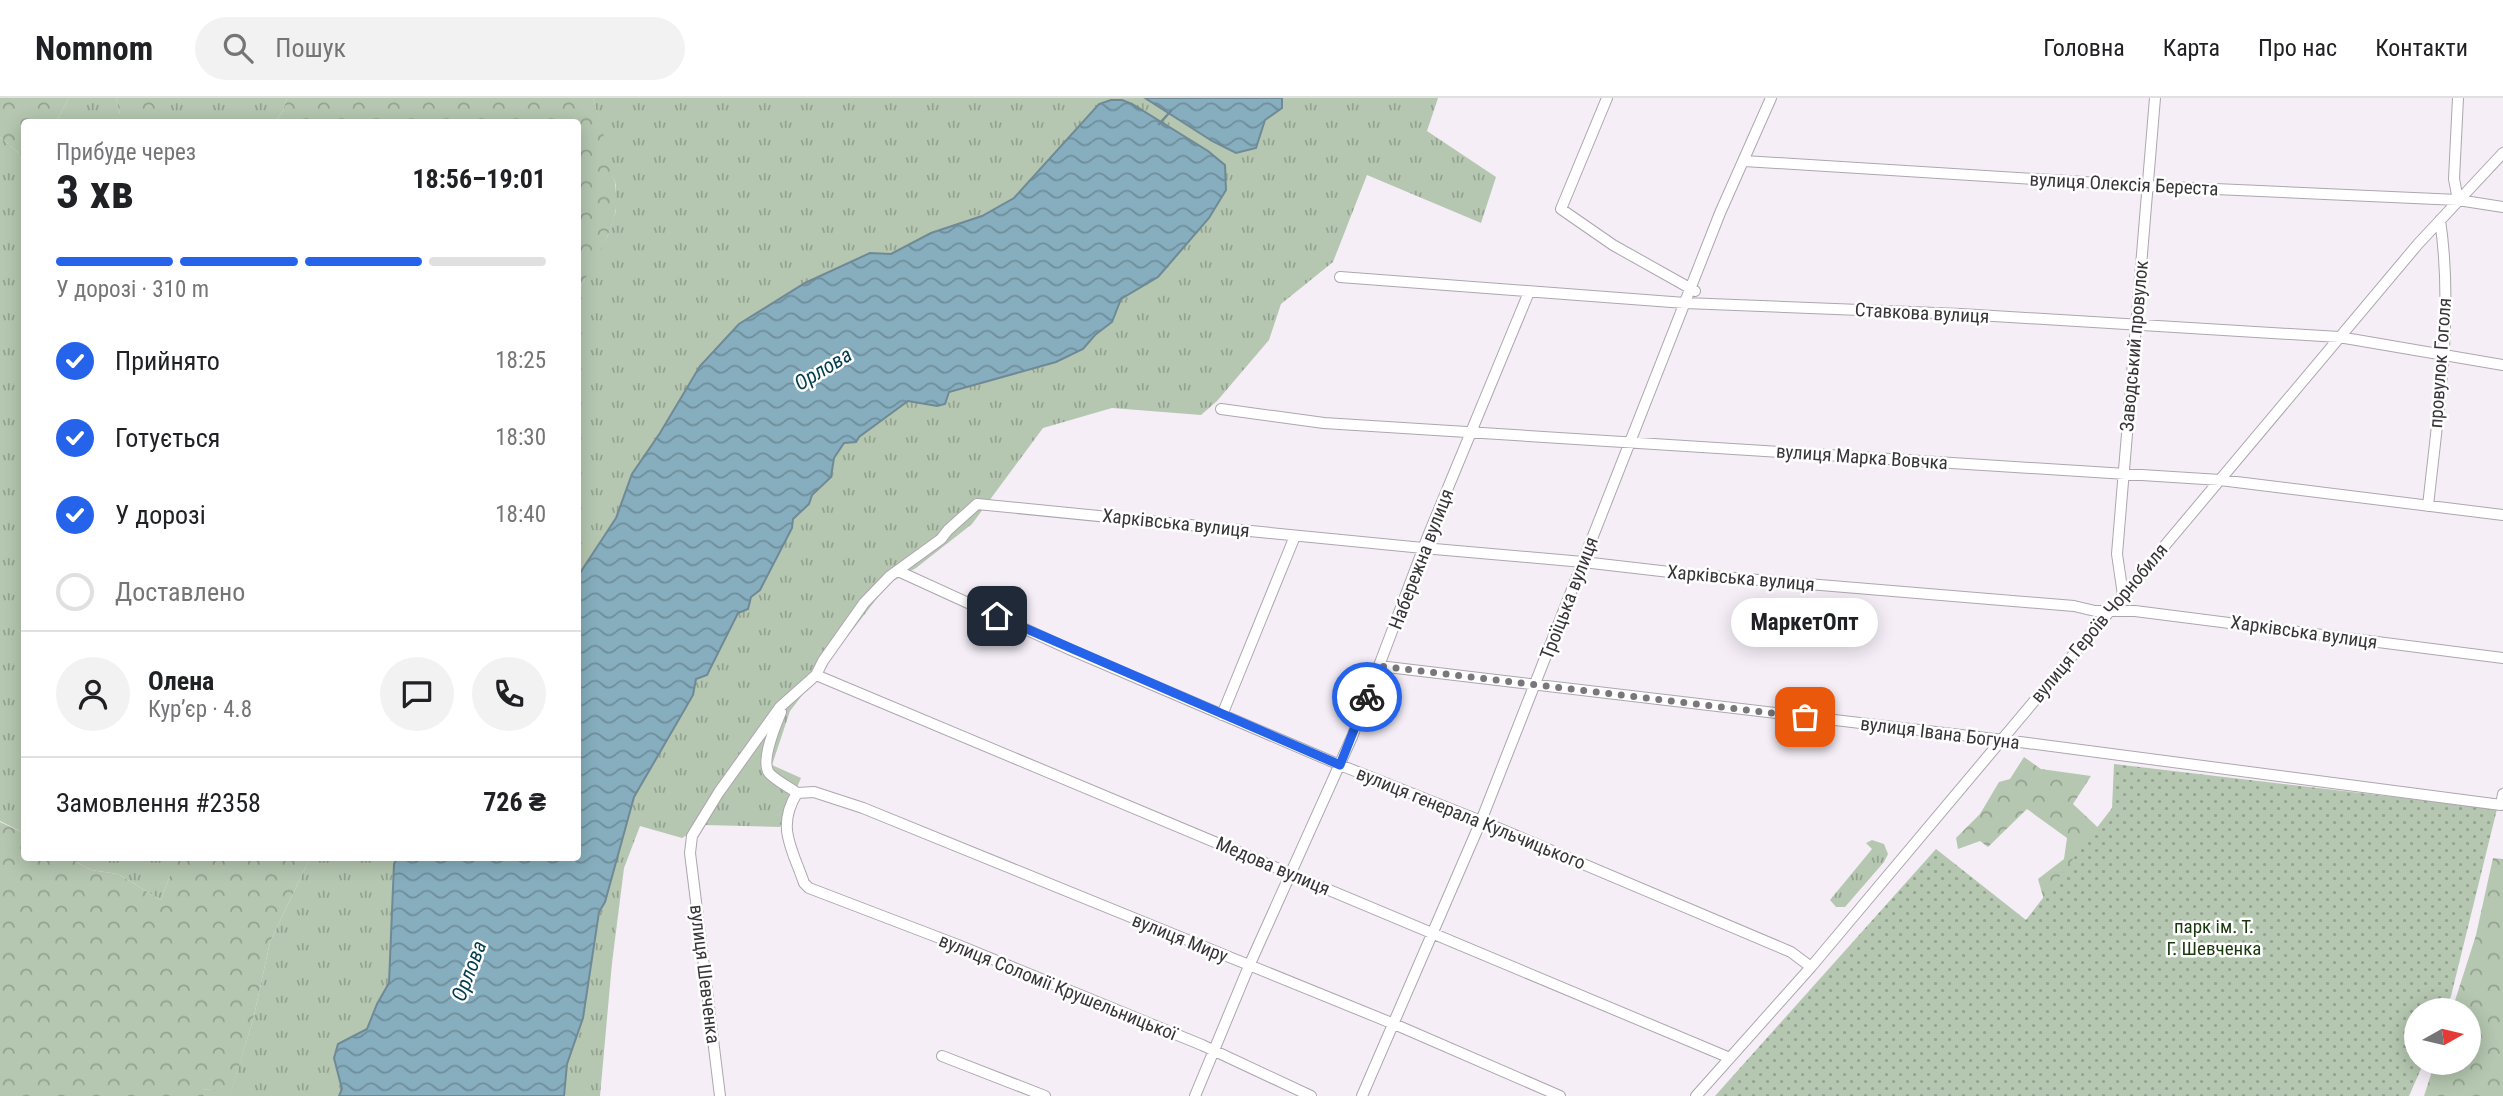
<!DOCTYPE html>
<html lang="uk">
<meta charset="utf-8">
<style>
body{margin:0;font-family:"Roboto Condensed",sans-serif;background:#f2f2f2;color:#202124;height:100vh;display:flex;flex-direction:column;font-size:26px;white-space:nowrap}
*{box-sizing:border-box;margin:0}
p{font-size:23px;color:#757577}
.icon{flex:none;width:38px;height:38px;fill:none;stroke:currentColor;stroke-width:2;stroke-linecap:round;stroke-linejoin:round}
.map{position:relative;flex:1;overflow:hidden}
.drawer{position:absolute;left:21px;top:21px;width:560px;height:742px;display:flex;flex-direction:column;background:#fff;border-radius:7px;box-shadow:0 4px 18px #0003}
.drawer>*{flex:none}
.needle{width:46px;rotate:82deg}
.controls{position:absolute;left:2404px;top:900px;display:grid;gap:14px}
.controls a{display:grid;place-items:center;width:77px;height:77px;border-radius:50%;background:#fff;box-shadow:0 4px 18px #0003;font-size:35px}
.pin{position:absolute;display:grid;place-items:center;width:60px;height:60px;color:#fff;margin:-30px;border-radius:14px;box-shadow:0 4px 10px #0006}
.courier{position:absolute;display:grid;place-items:center;width:70px;height:70px;margin:-35px;border:5px solid #2563eb;border-radius:50%;background:#fff;color:#222;box-shadow:0 2px 9px #0007}
.bubble{position:absolute;height:49px;border-radius:24px;background:#fff;box-shadow:0 4px 18px #0003;font-size:23px;font-weight:700;line-height:49px;text-align:center}
.overview em{font-style:normal;font-weight:700}
.overview div{display:flex;flex-direction:column-reverse}
.overview{display:flex;align-items:center;justify-content:space-between;height:119px;padding:0 35px}
h1{font-size:46px;font-weight:700;line-height:52px}
.bar{display:grid;grid-template-columns:repeat(4,1fr);gap:10px 7px;align-content:center;height:84px;padding:0 35px}
.bar i{height:9px;border-radius:5px;background:#e0e0e0}
.bar .active{background:#2563eb}
.bar p{grid-column:span 4}
.line{display:flex;align-items:center;gap:18px;padding:0 35px;border-top:2px solid #e0e0e0}
.line div{flex:1}
.round{display:grid;place-items:center;flex:none;width:74px;height:74px;border-radius:37px;background:#f2f2f2}
ol{padding:0 35px;list-style:none}
li{display:flex;align-items:center;gap:21px;height:77px}
li p{margin-inline-start:auto}
li .icon{padding:7px;border-radius:50%;background:#2563eb;color:#fff;stroke-width:4}
li:last-child{color:#757577}
li i{width:38px;height:38px;border:4px solid #e0e0e0;border-radius:50%}
header{display:flex;align-items:center;gap:42px;box-sizing:border-box;height:98px;padding:0 35px;background:#fff;border-bottom:2px solid #e0e0e0}
header strong{font-size:33px}
nav{display:flex;gap:38px;margin-inline-start:auto;font-size:24px}
.search{width:490px;height:63px;background:#f2f2f2;display:flex;align-items:center;gap:18px;box-sizing:border-box;padding:0 24px;border-radius:38px;color:#757577;font-size:26px}
.map>svg:first-child{display:block}
.grass{fill:url(#grass-tufts)}
.forest{fill:url(#forest-crowns)}
.park{fill:url(#park-dots)}
.water{fill:url(#water-waves);stroke:#6f8a96;stroke-width:2}
.lines{fill:none;stroke-linecap:round;stroke-linejoin:round}
.stream{stroke:#6f8a96;stroke-width:2.5}
.minor-casing{stroke:#ada6af;stroke-width:12}
.minor{stroke:#fff;stroke-width:10}
.done{stroke:#7a767c;stroke-width:7;stroke-dasharray:0 12.6}
.route{stroke:#2563eb;stroke-width:9}
.labels{text-anchor:middle;dominant-baseline:central;stroke-width:5;stroke-linejoin:round;paint-order:stroke}
.street-label{font-size:19px;fill:#383539;stroke:#fff}
.park-label{font-size:19px;fill:#19390d;stroke:#fff}
.water-label{font-size:21px;font-style:italic;fill:#003d4e;stroke:#fff}
</style>
<header>
<strong>Nomnom</strong>
<div class="search"><svg class="icon" aria-label="search" viewBox="0 0 24 24"><circle cx="10" cy="10" r="6"/><path d="M15 15l6 6"/></svg>Пошук</div>
<nav><a>Головна</a><a>Карта</a><a>Про нас</a><a>Контакти</a></nav>
</header>
<div class="map">
<svg width="2503" height="998" viewBox="0 0 2503 998">
<defs>
<pattern id="grass-tufts" width="24" height="20" patternUnits="userSpaceOnUse" patternTransform="scale(1.75)"><rect width="24" height="20" fill="#b5c7b0"/><path d="M3 7l-1-3M5 7V3M7 7l1-3M15 17l-1-3M17 17v-4M19 17l1-3" fill="none" stroke="#94a290"/></pattern>
<pattern id="forest-crowns" width="20" height="18" patternUnits="userSpaceOnUse" patternTransform="scale(1.75)"><rect width="20" height="18" fill="#b5c7b0"/><path d="M2 6a3 3 0 1 1 6 0M12 15a3 3 0 1 1 6 0" fill="none" stroke="#94a290"/></pattern>
<pattern id="park-dots" width="8" height="8" patternUnits="userSpaceOnUse" patternTransform="scale(1.75)"><rect width="8" height="8" fill="#b5c7b0"/><path d="M2 2h.1M6 6h.1" fill="none" stroke="#94a290" stroke-width="1.8" stroke-linecap="round"/></pattern>
<pattern id="water-waves" width="16" height="10" patternUnits="userSpaceOnUse" patternTransform="scale(1.75)"><rect width="16" height="10" fill="#86aebe"/><path d="M0 5q4-4 8 0t8 0" fill="none" stroke="#6f8e9b"/></pattern>
</defs>
<rect width="100%" height="100%" fill="#f5eef7"/>
<!-- grass -->
<path class="grass" d="M69 0H116L120 16 179 0H287L283 13 275 24C255 24 241 22 221 24H56Z
M593 0H1145L1212 43 1236 55 1256 50 1265 22 1282 10V0H1438L1427 33 1496 79 1481 125 1367 77 1333 164 1281 206 1269 242 1217 303 1201 317 1112 310 1043 330 972 426 916 470 888 486 790 613 772 667 801 680 780 729 704 727 682 740 640 728 624 770 612 865 600 998H564L567 966 583 919 599 814 605 804 634 699 693 597 696 581 707 577 738 514 751 499 792 430 793 421 809 406 812 397 831 379 834 360 844 345 859 339 908 303 937 308 949 294 1083 251 1095 237 1112 224 1121 201 1158 179 1177 155 1208 53 1122 2 1099 6 1014 100 982 118 931 135 891 156 870 155 805 185 700 268 660 335 632 376 616 420 578 478V194L608 137 616 113V88Z
M0 39 24 60V735L0 723Z
M1872 742 1884 746 1888 756 1884 764 1845 809H1836L1830 802 1872 751 1866 745Z
M69 760H170V777L161 802 118 776 91 772Z
M310 760H397L394 766 389 885 377 906 367 931 338 946 334 960 342 991 339 998H204L201 991 231 993 253 922 270 844Z"/>
<!-- forest -->
<path class="forest" d="M0 0H69L56 24H24V60L0 39Z
M116 0H179L146 19 120 16Z
M287 0H593C601 31 622 86 615 116 608 144 591 169 578 194V24H275L283 13Z
M2024 659 2041 671 2091 678 2073 706 2107 738 2044 802 2038 781 2064 761 2067 740 2027 711 1988 749 1980 743 1958 751 1956 740 1980 716 1999 684 2010 681Z
M0 724 24 735V760H69L91 772 118 776 161 802 170 777V760H310L270 844 253 922 231 994 202 991 204 998H0Z
M2493 760 2503 761V998H2424L2435 964H2469V912H2452L2476 837Z"/>
<!-- park -->
<path class="park" d="M2114 666 2497 711 2451 898 2445 912H2417V964H2424L2409 998H1715L1936 751 2026 822 2112 710Z"/>
<!-- water -->
<path class="water" d="M1145 0H1282V10L1265 22 1256 50 1236 55 1212 43Z
M1111 2H1122L1132 6 1208 53 1225 67 1226 92 1209 120 1158 179 1121 201 1112 224 1095 237 1083 251 1056 264 949 294 945 306 937 308 908 303 859 339 856 344 844 345 834 360 831 379 812 397 809 406 793 421 792 430 760 492 751 499 748 511 738 515 707 577 696 581 693 597 634 699 605 804 599 814 583 920 567 966 564 998H339L342 991 334 960 338 946 367 931 377 906 389 885 394 766 397 760H578V478L616 420 632 376 660 335 700 268 739 226 805 185 870 155 891 156 931 135 982 118 1014 100 1099 6Z"/>
<g class="lines">
<!-- stream -->
<path class="stream" d="M1159 26 1171 13"/>
<defs>
<path id="minor" d="M1607 0 1561 111 1613 147 1695 193
M2458 0 2454 81 2458 102
M1744 63 2148 88 2458 102 2503 109
M1340 179 1685 205 1961 216 2339 239 2503 267
M1221 311 1324 325 2220 382 2503 417
M2428 408C2438 314 2454 215 2440 122
M898 473 1071 552 1340 667 1491 727 1791 854 1811 869
M2123 497 2117 456 2155 0
M1379 568 2020 644 2501 707 2503 696
M816 577 1730 960
M781 614C776 627 760 662 769 675 775 682 789 689 797 695
M1222 617 1295 438
M797 695 814 694 863 710 1394 926 1560 998
M797 695C776 729 792 750 804 785L809 790 958 847 1202 947 1311 998
M942 958 1045 998
M720 998 690 755 692 738 719 694 780 609 816 577 823 563 864 505 890 478 941 441 948 432 977 406 1423 450 1583 464 1687 476 2074 508 2095 513H2135L2503 560
M1195 998 1249 868 1352 639 1428 438 1529 194
M1362 998 1481 723 1720 115 1771 0
M1696 998 1811 869 2418 146 2503 55"/>
</defs>
<!-- minor casing -->
<use href="#minor" class="minor-casing"/>
<!-- minor -->
<use href="#minor" class="minor"/>
</g>
<g class="lines">
<!-- done -->
<path class="done" d="M1367 599 1379 568 1805 619"/>
<!-- route -->
<path class="route" d="M997 518 1340 667 1367 599"/>
</g>
<g class="labels">
<!-- street labels -->
<g class="street-label">
<text transform="translate(2124 86) rotate(3)">вулиця Олексія Береста</text>
<text transform="translate(1922 215) rotate(3)">Ставкова вулиця</text>
<text transform="translate(2134 248) rotate(-85)">Заводський провулок</text>
<text transform="translate(2440 265) rotate(-86)">провулок Гоголя</text>
<text transform="translate(1862 359) rotate(4)">вулиця Марка Вовчка</text>
<text transform="translate(1176 425) rotate(6)">Харківська вулиця</text>
<text transform="translate(1421 461) rotate(-69)">Набережна вулиця</text>
<text transform="translate(1741 480) rotate(5)">Харківська вулиця</text>
<text transform="translate(1569 500) rotate(-69)">Троїцька вулиця</text>
<text transform="translate(2099 525) rotate(-50)">вулиця Героїв Чорнобиля</text>
<text transform="translate(2304 534) rotate(8)">Харківська вулиця</text>
<text transform="translate(1940 635) rotate(7)">вулиця Івана Богуна</text>
<text transform="translate(1471 720) rotate(22)">вулиця генерала Кульчицького</text>
<text transform="translate(1273 768) rotate(23)">Медова вулиця</text>
<text transform="translate(1180 840) rotate(22)">вулиця Миру</text>
<text transform="translate(705 876) rotate(83)">вулиця Шевченка</text>
<text transform="translate(1058 889) rotate(22)">вулиця Соломії Крушельницької</text>
</g>
<!-- park labels -->
<g class="park-label">
<text x="2214" y="828">парк ім. Т.<tspan x="2214" dy="22">Г. Шевченка</tspan></text>
</g>
<!-- water labels -->
<g class="water-label">
<text transform="translate(823 271) rotate(-31)">Орлова</text>
<text transform="translate(469 873) rotate(-69)">Орлова</text>
</g>
</g>
</svg>
<div class="controls">
<a><svg class="needle" viewBox="-14 -14 28 28"><path d="M0-13l5 13h-10z" fill="#e53935"/><path d="M0 13l5-13h-10z" fill="#757577"/></svg></a>
</div>
<div class="pin" style="left:1805px;top:619px;background:#ea580c"><svg class="icon" aria-label="bag" viewBox="0 0 24 24"><path d="M5 8h14l-1 12H6zM9 8a3 3 0 0 1 6 0"/></svg></div>
<div class="pin" style="left:997px;top:518px;background:#1f2937"><svg class="icon" aria-label="home" viewBox="0 0 24 24"><path d="M3 11l9-7 9 7M6 9v11h12V9"/></svg></div>
<div class="courier" style="left:1367px;top:599px"><svg class="icon" aria-label="bike" viewBox="0 0 24 24"><circle cx="6" cy="16" r="4"/><circle cx="18" cy="16" r="4"/><path d="M6 16l4-8h5l3 8M10 8l3 8H6M13 5h3"/></svg></div>
<div class="bubble" style="left:1731px;top:500px;width:147px">МаркетОпт</div>
<section class="drawer">
<div class="overview"><div><h1>3 хв</h1><p>Прибуде через</p></div><em>18:56–19:01</em></div>
<div class="bar"><i class="active"></i><i class="active"></i><i class="active"></i><i></i><p>У дорозі · 310 m</p></div>
<ol>
<li><svg class="icon" aria-label="check" viewBox="0 0 24 24"><path d="M5 12l5 5 9-10"/></svg>Прийнято<p>18:25</p></li>
<li><svg class="icon" aria-label="check" viewBox="0 0 24 24"><path d="M5 12l5 5 9-10"/></svg>Готується<p>18:30</p></li>
<li><svg class="icon" aria-label="check" viewBox="0 0 24 24"><path d="M5 12l5 5 9-10"/></svg>У дорозі<p>18:40</p></li>
<li><i></i>Доставлено</li>
</ol>
<div class="line" style="height:126px"><a class="round"><svg class="icon" aria-label="person" viewBox="0 0 24 24"><circle cx="12" cy="8" r="4"/><path d="M4 21q1-7 8-7t8 7"/></svg></a><div><b>Олена</b><p>Кур’єр · 4.8</p></div><a class="round"><svg class="icon" aria-label="chat" viewBox="0 0 24 24"><path d="M4 5h16v11H9l-5 4z"/></svg></a><a class="round"><svg class="icon" aria-label="phone" viewBox="0 0 24 24"><path d="M5 4h4l2 5-3 2q2 4 5 5l2-3 5 2v4C11 20 4 13 5 4z"/></svg></a></div>
<div class="line" style="height:91px"><div>Замовлення #2358</div><b>726 ₴</b></div>
</section>
</div>
